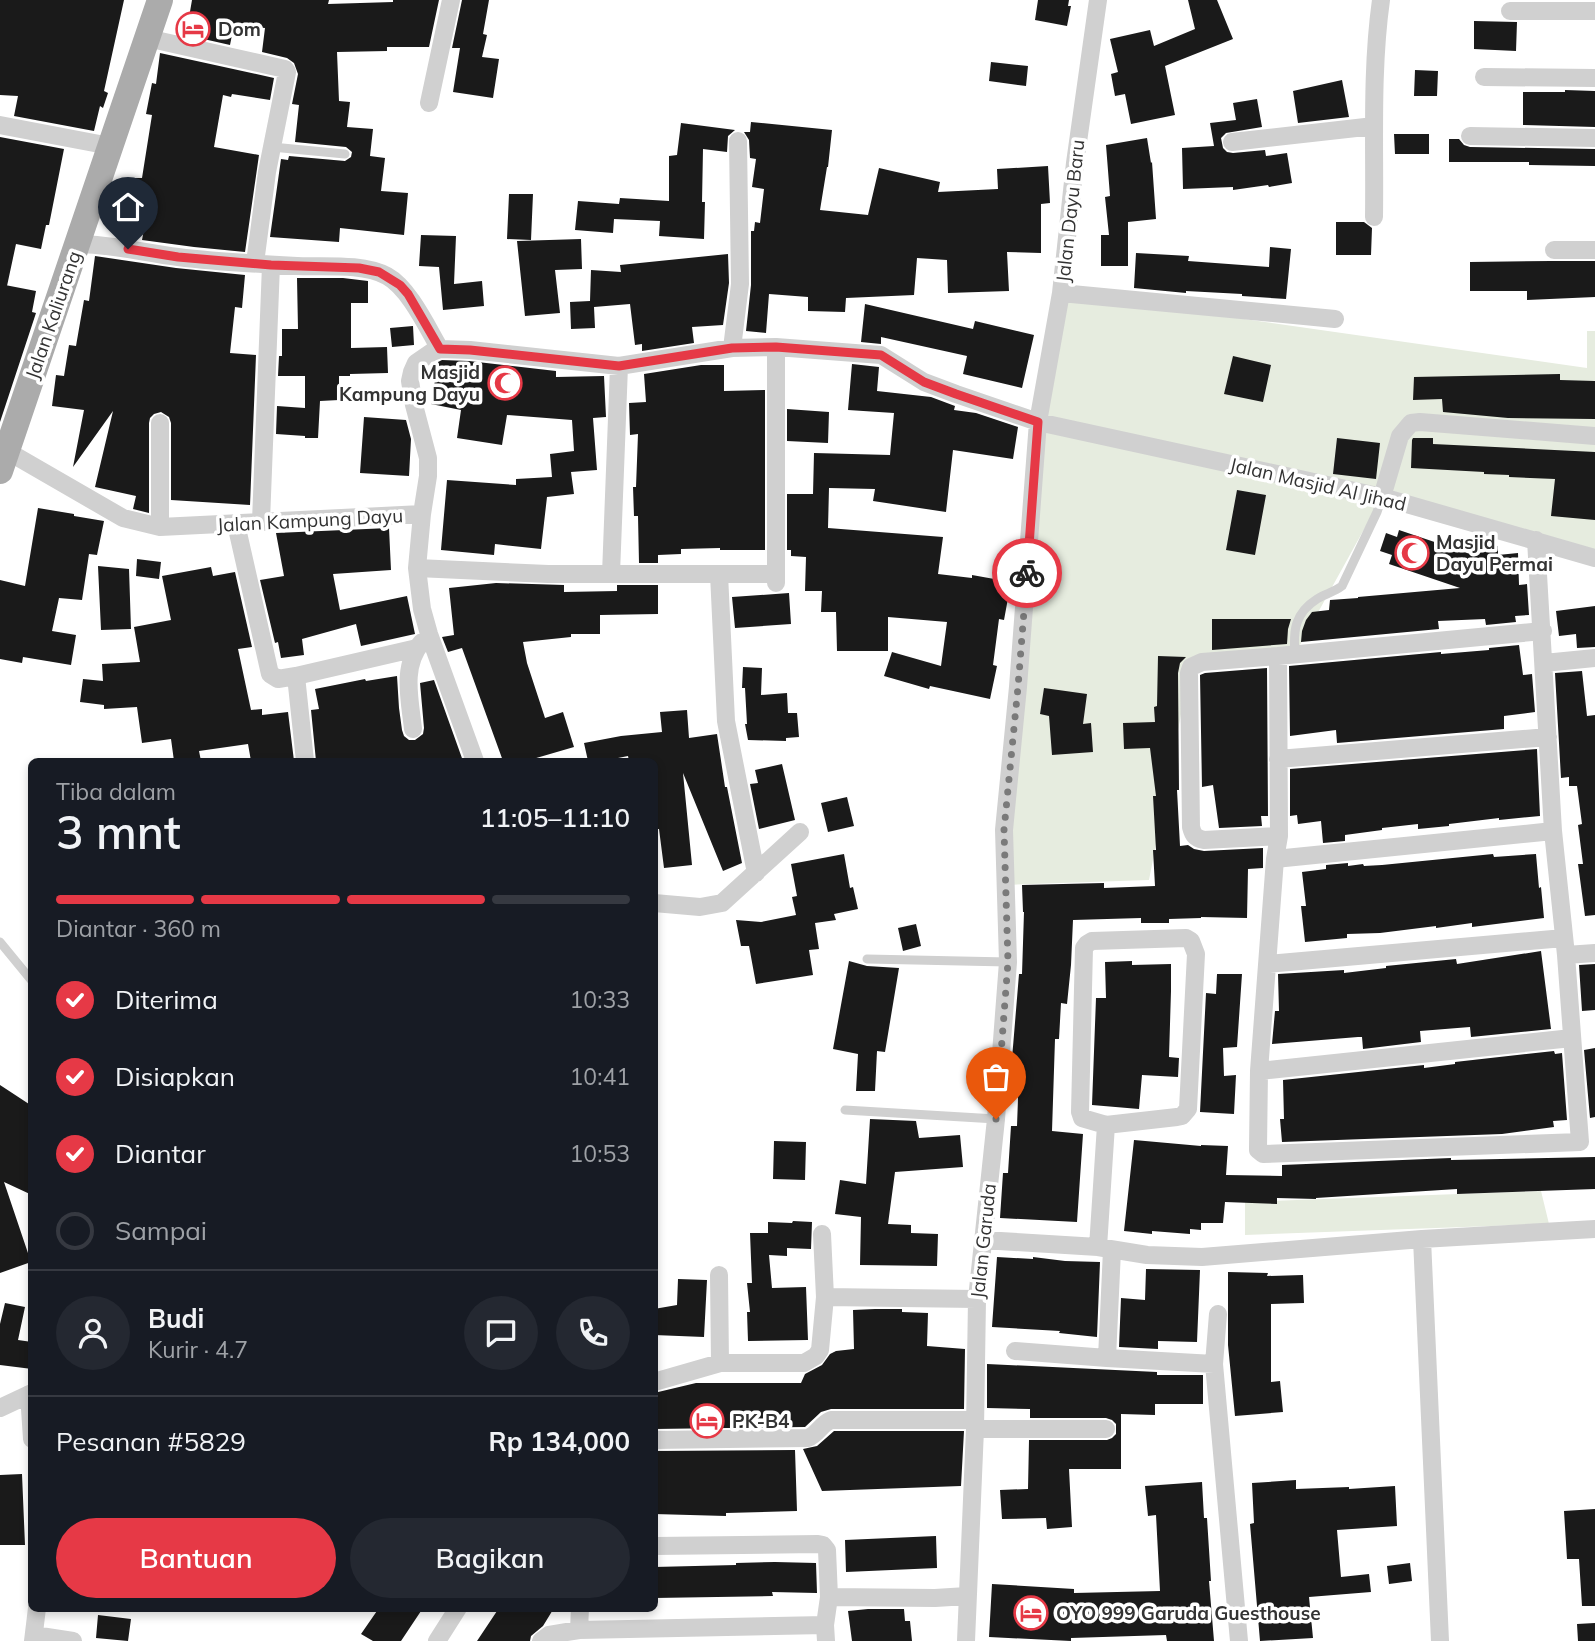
<!DOCTYPE html>
<html lang="id">
<meta charset="utf-8">
<style>
body{margin:0;font-family:Mulish,sans-serif;background:#242831;color:#f1f3f6;height:100vh;display:flex;flex-direction:column;font-size:26px;white-space:nowrap}
*{box-sizing:border-box;margin:0}
p{font-size:23px;color:#9ea1a6}
.icon{flex:none;width:38px;height:38px;fill:none;stroke:currentColor;stroke-width:2;stroke-linecap:round;stroke-linejoin:round}
.map{position:relative;flex:1;overflow:hidden}
.sheet{position:absolute;left:28px;top:758px;width:630px;height:854px;display:flex;flex-direction:column;background:#171b24;border-radius:10px;box-shadow:0 4px 10px #0003}
.sheet>*{flex:none}
.pin{position:absolute;display:grid;place-items:center;width:60px;height:60px;color:#fff;margin:-72px -30px;border-radius:50% 50% 50% 0;rotate:-45deg;box-shadow:0 0 7px #0007}
.pin .icon{rotate:45deg}
.courier{position:absolute;display:grid;place-items:center;width:70px;height:70px;margin:-35px;border:5px solid #e63946;border-radius:50%;background:#fff;color:#222;box-shadow:0 2px 9px #0007}
.summary em{font-style:normal;font-weight:600}
.summary div{display:flex;flex-direction:column-reverse}
.summary{display:flex;align-items:center;justify-content:space-between;height:119px;padding:0 28px}
h1{font-size:46px;font-weight:600;line-height:52px}
.bar{display:grid;grid-template-columns:repeat(4,1fr);gap:10px 7px;align-content:center;height:84px;padding:0 28px}
.bar i{height:9px;border-radius:5px;background:#363941}
.bar .current{background:#e63946}
.bar p{grid-column:span 4}
.line{display:flex;align-items:center;gap:18px;padding:0 28px;border-top:2px solid #363941}
.line div{flex:1}
.round{display:grid;place-items:center;flex:none;width:74px;height:74px;border-radius:37px;background:#242831}
ol{padding:0 28px;list-style:none}
li{display:flex;align-items:center;gap:21px;height:77px}
li p{margin-inline-start:auto}
li .icon{padding:7px;border-radius:50%;background:#e63946;color:#fff;stroke-width:4}
li:last-child{color:#9ea1a6}
li i{width:38px;height:38px;border:4px solid #363941;border-radius:50%}
.primary-button{display:flex;gap:14px;margin-top:auto;padding:14px 28px}
.primary-button a{flex:1;height:80px;border-radius:42px;background:#e63946;color:#fff;font-size:28px;font-weight:600;line-height:80px;text-align:center}
.primary-button a+a{background:#242831;color:#f1f3f6}
.map>svg:first-child{display:block}
.green{fill:#e6ecdf}
.building{fill:#1a1a1a}
.lines{fill:none;stroke-linecap:round;stroke-linejoin:round}
.service{stroke:#d0d0d0;stroke-width:9}
.minor{stroke:#d0d0d0;stroke-width:18}
.primary{stroke:#ababab;stroke-width:26}
.done{stroke:#7a7a7a;stroke-width:7;stroke-dasharray:0 12.6}
.route{stroke:#e63946;stroke-width:9}
.labels{text-anchor:middle;dominant-baseline:central;stroke-width:7;stroke-linejoin:round;paint-order:stroke}
.poi-label{font-size:19px;font-weight:bold;fill:#333;stroke:#fff;text-anchor:start}
.street-label{font-size:19px;fill:#333;stroke:#fff}
</style>
<div class="map">
<svg width="1595" height="1641" viewBox="0 0 1595 1641">
<rect width="100%" height="100%" fill="#fff"/>
<!-- green -->
<path class="green" d="M1061 293 1587 368V331H1595V557L1378 504 1295 654 1189 673 1149 880 1005 885 1038 422Z
M1541 1191 1549 1224 1245 1235V1202Z"/>
<!-- building -->
<path class="building" d="M0 0H124L104 91 108 93 103 108 100 106 94 131 14 116 18 96 0 95Z
M192 0H329L328 4 393 2V0H439L429 47H387V51L337 52 339 101 350 102 347 127 373 129 370 156 385 158 381 191 408 193 404 235 340 228 339 242 270 237 281 159 288 160 289 156 345 161 351 157 352 152 346 147 295 142 299 105 292 104 298 74 294 63 287 58 262 52 265 28 234 25 230 45 186 35Z
M462 0H489L483 34 487 35 482 57 499 59 493 98 453 92 460 48H452Z
M1038 0H1069L1068 6H1071L1067 26 1035 20Z
M1188 0H1217L1233 39 1165 66 1175 115 1131 124 1125 94 1115 96 1111 74 1118 72 1110 39 1150 30 1154 46 1195 29Z
M1474 21 1517 22 1516 51 1474 49Z
M160 53 274 78 270 100 232 94 231 97 223 95 214 147 259 155 245 252 194 247 142 240 149 203 131 201 133 178H142L152 115 146 114 152 83 156 84Z
M991 62 1028 66 1026 86 989 81Z
M1415 70 1438 71 1437 96H1414Z
M1342 80 1349 117 1298 123 1293 91Z
M1565 90 1595 91V127L1523 125V92H1565Z
M1257 99 1262 127 1226 133 1221 138 1223 148 1227 152 1233 153 1265 150 1266 156 1287 153 1292 183 1269 187 1268 185 1233 190V187L1183 189 1182 148 1214 146 1210 123 1236 120 1233 103Z
M751 122 832 130 828 167H827L820 210 868 215 879 168 940 182 938 192 998 189 997 169 1048 166 1050 203 1041 204V253L1007 252 1009 291 948 293 947 260 917 258 914 295 846 298 845 312 808 311V297L769 294 766 333 746 331 751 285V231H754L755 222 760 223 764 189 752 187 756 159 750 158 749 140 744 132H750Z
M681 123 735 130 728 136 727 152 703 149 702 202H705L704 239 659 236 660 221 614 219 613 233 575 230 578 201 619 204 620 198 669 201V156L677 155Z
M1394 134H1429V154H1395Z
M0 137 64 149 49 225H46L41 249 16 244 7 286 5 285 36 291 32 312 36 313 0 422Z
M1147 138 1151 163 1152 162 1156 219 1128 222V266H1101V235H1109L1105 197 1110 196 1106 145Z
M1449 139H1459L1464 145 1470 147 1595 149V166L1529 165V162H1449Z
M509 194H533L531 240 507 239Z
M1336 222H1364L1372 228 1371 255H1336Z
M421 235 456 236 454 284 482 281 484 306 443 310 439 267 419 266Z
M581 239 582 269 555 270 560 313 525 316 517 241Z
M1270 247 1291 249 1286 299 1242 296V294L1186 291V293L1134 288 1136 253 1189 256 1188 261 1269 267Z
M728 254 729 283 723 325 692 327 694 343 642 351V344L635 345 630 304 594 307 595 328 571 329 570 302 590 301 591 270 621 272 620 265Z
M95 256 176 268 245 275 242 308 235 307 230 353 256 355 250 505 171 500V423L169 417 161 412 154 414 150 418 149 423V513L133 509 136 496 95 487 113 411 73 467 84 410 52 406 56 375 64 376 69 345 76 346 84 300 89 301Z
M1551 261H1595V297L1527 300V291H1470V262Z
M297 278H343L368 281V303H351V348L387 347 388 373 350 374V376H339V400L320 401 318 438H305V436L276 434 277 406 305 408V376H278L279 356H282V329H298Z
M865 304 973 329 975 321 1034 335 1022 388 963 374 967 356 881 337V344L861 342Z
M413 326 414 345 392 347 390 328Z
M1233 356 1271 365 1263 402 1224 394Z
M442 360 469 361 556 371V377L604 376 606 417 593 418 597 470 571 472 574 494 547 497 541 549 495 544 494 555 441 550 447 480 516 485V479L552 477 550 454 574 451 572 420 507 415 502 445 457 438 461 410 431 404 438 362Z
M852 364 879 367 877 391 931 397 955 406 954 410 976 413 1018 427 1013 459 953 450 946 512 873 501 875 489 829 488 828 528 943 537 938 574 972 578V575L1011 582 1004 620 999 619 993 665 997 666 990 699 930 686 929 689 884 676 892 652 941 666 947 622 888 617V651H837L836 612H821L822 591H805L806 557 791 556V550H787V494H813L814 453 890 455 894 413 848 410Z
M701 365H724V391L765 390V550H720V548L681 549V554L658 555V563H639L638 516H634L633 487H636L638 434 630 435 629 403 646 402 644 374Z
M1560 374V380L1595 381V419L1508 418 1443 412 1442 399 1413 400 1414 377Z
M787 409 829 412 828 443 787 441Z
M364 417 406 420 411 439 409 476 360 473Z
M1337 438 1380 443 1376 479 1333 474Z
M1413 438H1433V444L1595 452V520L1551 516 1555 479 1509 477V475L1484 474V472L1411 468 1412 440Z
M1237 490 1266 495 1255 555 1226 550Z
M38 508 74 514V516L104 521 97 555 89 554 82 600 59 598 52 631 76 635 71 665 23 657 22 663 0 659V580L25 586Z
M389 528 391 570 333 574 340 610 407 596 415 634 361 646 356 624 302 639 304 655 281 658 278 642 275 643 260 580 284 576 276 533Z
M1399 530 1473 555V545L1498 546V555L1518 553 1519 585 1527 584 1529 615 1515 616 1516 622 1486 625 1485 619 1438 621 1439 629 1301 642 1302 631 1306 620 1312 612 1329 610 1330 600 1358 598V597L1460 588 1389 564 1392 555 1380 551 1386 533 1397 537Z
M137 559 161 562 159 579 136 576Z
M98 566 129 569 131 629 101 630Z
M211 567 213 576 235 572 252 647 238 649 251 710 262 709V715L288 712 294 761H251L248 744 199 751 201 761H174L171 739 142 743 137 707 104 709V705L80 702 83 679 103 681 102 664 140 662 134 627 171 620 162 576Z
M496 583 564 585V592L617 591V585H658V614L600 615V634H571V637L523 642 527 663 545 718 563 712 574 747 526 761H503L462 648 448 652 442 637 454 635 449 588Z
M789 593 791 624 735 628 732 597Z
M1595 606V647L1577 648 1576 634 1559 636 1556 611Z
M1212 619H1291L1288 629 1287 644 1212 650Z
M1519 645 1523 675 1532 674 1535 712 1504 716V729L1337 743 1336 730 1290 736 1289 666 1441 652V654L1489 650V648Z
M1158 656 1186 657 1180 663 1178 673 1179 790H1177L1180 846 1188 845 1194 849 1204 851 1263 848V868L1248 869 1247 918 1201 917V918L1169 919V923H1141V918L1073 920 1071 965 1067 1004 1061 1003 1059 1039H1055L1052 1131 1083 1134 1077 1222 1000 1218 1003 1173H1008L1011 1126H1017L1019 1071H1011L1019 974H1022L1024 912H1023L1022 885 1104 883V888L1155 886 1153 850H1156L1153 796H1156L1150 748 1124 749 1123 723 1155 722 1154 707 1157 706Z
M743 667 762 668 761 695 787 693 788 713H797L799 737 786 738V741L748 740 745 724H747L745 688H742Z
M1267 668 1268 816H1261L1262 826 1219 828 1213 785 1202 787 1200 675 1205 673Z
M1582 671 1587 716 1595 715V915L1585 916 1578 864H1583L1578 825 1582 824 1577 786H1569V777L1561 778 1555 673Z
M397 676 399 708 402 730 404 736 409 740H415L423 734 424 728 420 683 434 680 463 761H316L311 710 319 709 315 689 365 679 366 681Z
M1044 688 1087 694 1083 724 1091 723 1093 752 1052 755 1049 716 1040 714Z
M687 710 689 738 717 734 725 787H727L742 863 723 871 683 773 692 865 664 868 659 829H654V761H629L628 756 603 761H588L584 743 621 736 662 732 660 712Z
M1537 749 1540 816 1499 820V818L1449 824V826L1418 829V824L1382 828V830L1345 835V841L1323 843 1321 821 1298 824 1297 815 1290 816V769Z
M782 764 795 820 759 829 750 784 758 783 755 770Z
M847 797 854 826 828 832 821 803Z
M844 854 850 888 853 887 858 909 834 914 836 920 815 923 819 949 809 950 813 975 756 984 749 946H741L736 920 761 922 796 915 792 897 797 896 791 864Z
M1493 854 1494 857 1536 854 1539 888 1541 887 1544 918 1472 927V923L1436 928V926L1380 933 1347 934V938L1305 942 1301 906H1306L1302 872 1326 869V865L1348 863V866L1363 864 1364 866 1382 865Z
M916 924 921 946 903 951 898 928Z
M1541 951 1551 1029 1471 1037 1470 1027 1420 1031 1421 1042 1363 1049 1362 1037H1358L1272 1044 1275 1011H1279L1278 974 1344 970V973L1386 968V966L1456 959 1457 964Z
M849 961 867 966 899 968 885 1052 877 1051 875 1091H856L858 1054 833 1049Z
M1132 961V965L1171 964V991L1169 1057 1179 1058 1178 1077 1142 1075 1139 1109 1092 1105 1096 998H1106L1105 962Z
M1595 964V1010L1582 1011 1579 965Z
M1217 974H1242L1237 1047 1223 1048 1224 1076 1236 1075 1234 1114 1200 1112 1206 993 1216 994Z
M1595 1048V1117L1590 1118 1584 1050Z
M1554 1051 1555 1054 1562 1053 1567 1120 1553 1121 1554 1127 1502 1134 1282 1142 1280 1119H1284L1283 1080 1424 1065V1068L1455 1064V1062Z
M0 1085 32 1106V1195L4 1182 31 1262 0 1273Z
M870 1119 916 1121 919 1138 960 1135 963 1167 895 1172 888 1224 911 1225V1233L938 1234 937 1266 860 1265 861 1217 835 1214 840 1180 866 1184Z
M1134 1140 1201 1146V1145L1228 1146 1226 1175 1282 1176V1165L1451 1158V1160L1595 1157V1189L1457 1194V1189L1316 1198V1199L1277 1198V1204L1225 1202 1223 1223H1201V1230L1190 1229V1234L1152 1231V1234L1124 1231Z
M774 1141 806 1142 805 1180 773 1179Z
M793 1221 812 1222 811 1249 787 1248V1256L769 1255 772 1288 806 1287 808 1340 748 1341 747 1312H750L747 1283H752L750 1233H768V1222L792 1223Z
M997 1257 1033 1259V1257L1065 1261 1100 1262 1097 1337 1059 1333 1060 1331 992 1327Z
M1146 1269 1200 1270 1197 1342 1158 1341V1349L1119 1347 1121 1298 1145 1300Z
M1228 1272 1268 1273 1267 1276 1303 1275 1304 1303 1271 1304V1382L1280 1381 1283 1412 1235 1416 1228 1345Z
M678 1279 707 1280 704 1337 654 1335V1309L677 1305Z
M5 1303 25 1307 18 1340 32 1342V1369L0 1365V1324Z
M875 1309H902V1312L928 1313 927 1346 965 1349 964 1409H831L821 1412 805 1427 654 1429V1393L696 1383H801L805 1374 822 1365 830 1354 836 1351 854 1349 853 1310Z
M987 1364 1157 1372V1375H1203V1404H1155V1415L1121 1414V1469H1069L1072 1527 1047 1529 1046 1518 1002 1519 1000 1490 1028 1489 1029 1440H1107L1112 1438 1116 1434V1424L1112 1420 1106 1418H1030V1409L987 1408Z
M834 1431H964L961 1486 822 1491 803 1449 817 1446Z
M795 1450 797 1511 726 1513V1516L654 1514V1451Z
M22 1474 25 1545H0V1475Z
M1296 1480V1489L1349 1487V1489L1395 1486 1397 1526 1337 1530 1341 1577 1369 1574 1371 1592 1309 1597 1313 1638 1260 1641 1250 1524 1254 1523 1252 1483Z
M1202 1482 1204 1518H1207L1211 1581H1209L1214 1641H1167L1166 1635 1071 1638V1641L989 1637 992 1584 1074 1589V1593L1160 1591 1156 1515 1148 1516 1145 1486Z
M1595 1509V1606H1582L1579 1559H1567L1564 1511Z
M936 1536 937 1568 846 1572 845 1540Z
M775 1562 816 1563 817 1593 772 1592 773 1596 654 1598V1567L736 1565V1563Z
M1410 1563 1412 1581 1389 1584 1387 1566Z
M379 1608H423L401 1641H373L361 1634Z
M499 1608H554L543 1626 531 1636 530 1641H477Z
M868 1609H904L905 1621H910L912 1641H852L848 1611Z
M98 1615 131 1619 128 1641 96 1638Z
M1595 1623V1641H1578L1577 1624Z"/>
<g class="lines">
<!-- service -->
<path class="service" d="M272 147 345 154
M1295 654C1293 630 1295 613 1317 599 1325 594 1334 592 1342 586L1377 512 1382 497
M0 942 32 981
M867 959 1008 962
M845 1110 996 1119"/>
<!-- minor -->
<path class="minor" d="M1510 11H1595
M147 38 285 69 287 72 267 172 255 263
M1484 77 1595 78
M429 103 451 0
M0 125 110 146
M1470 136 1595 138
M1232 142 1374 126
M1374 217C1375 145 1371 71 1381 0
M77 244C112 244 145 253 178 257 217 262 257 264 297 266 324 267 363 263 387 276 409 288 427 327 440 349
M1554 250H1595
M1061 293 1335 319
M776 347V583
M732 348 740 284 738 141
M7 451 123 518 160 527 422 514 428 476V458L414 405 410 381 412 372 416 363 432 352 440 349 470 350 619 366 732 348 776 347 881 355 924 382 956 394 1038 422 1382 497 1595 558
M1382 497 1400 436 1411 423 1420 422 1595 436
M422 514 417 568 422 609 429 634 475 761
M261 521 271 265
M236 524 270 674 278 679 296 676 305 761
M160 527V423
M1536 540 1553 831 1566 955 1580 1142 1263 1154 1258 1150V1148L1259 1071 1275 859 1279 836 1278 656 1543 631
M417 568 548 574H776
M611 574 619 366
M719 574 726 721 756 873
M1278 656 1202 662 1191 667 1189 673 1191 827C1193 835 1195 838 1204 840L1279 836
M1544 663 1595 658
M296 676 417 648
M413 729C410 700 401 666 422 642
M1278 759 1548 737
M1275 859 1553 831
M654 903 700 907 722 903 800 832
M1186 938 1191 941 1196 954 1188 1109 1182 1116 1177 1117 1106 1125 1082 1118 1080 1112 1084 948 1087 944 1092 941Z
M1566 955 1595 953
M1267 964 1564 938
M1259 1071 1572 1038
M822 1234 825 1297
M1422 1239 1440 1641
M983 1240 1098 1247 1147 1255 1202 1257 1422 1239 1595 1229
M1098 1247 1106 1125
M719 1275 720 1363
M1015 1351 1107 1358 1214 1364 1239 1641
M1107 1358 1112 1250
M1214 1364 1218 1314
M654 1382 720 1363H804L816 1356 820 1350 825 1297 977 1299
M29 1394 32 1439
M0 1408 32 1393
M975 1429H1106
M654 1440 808 1438C818 1434 821 1424 831 1420H974
M654 1546 818 1544 823 1545 827 1550 829 1597 825 1625 826 1641
M829 1597 935 1598 967 1596
M579 1630 825 1625
M34 1635 73 1641
M33 1641 37 1608
M437 1641 458 1608
M541 1641 549 1635 579 1630 580 1608
M966 1641 975 1429 977 1299 996 1119 1008 962 1004 830 1018 687 1038 422 1061 293 1075 163 1098 0"/>
<!-- primary -->
<path class="primary" d="M0 471 160 0"/>
</g>
<g class="lines">
<!-- done -->
<path class="done" d="M996 1119 1008 962 1004 830 1018 687 1027 573"/>
<!-- route -->
<path class="route" d="M128 249 178 257 271 265 359 268 379 272 400 285 408 294 440 349 470 350 619 366 732 348 776 347 881 355 924 382 956 394 1038 422 1027 573"/>
</g>
<!-- icons -->
<defs>
<symbol id="hotel-ring" viewBox="-11 -11 22 22"><circle r="9.5" fill="#fff" stroke="#e63946" stroke-width="1.5"/><path d="M-6-4.5h1.5V1H6V5H4.5V3h-9V5H-6ZM-4 0a1.8 1.8 0 1 1 3.6 0ZM.5 0V-2.5h3Q6-2.5 6 0Z" fill="#e63946"/></symbol>
<symbol id="mosque-ring" viewBox="-11 -11 22 22"><circle r="9.5" fill="#fff" stroke="#e63946" stroke-width="1.5"/><path d="M3.5-4.9A6 6 0 1 0 3.5 4.9A5 5 0 1 1 3.5-4.9Z" fill="#e63946"/></symbol>
</defs>
<g fill-rule="evenodd">
<use href="#hotel-ring" x="174" y="10" width="38" height="38"/>
<use href="#mosque-ring" x="486" y="364" width="38" height="38"/>
<use href="#mosque-ring" x="1393" y="534" width="38" height="38"/>
<use href="#hotel-ring" x="688" y="1402" width="38" height="38"/>
<use href="#hotel-ring" x="1012" y="1594" width="38" height="38"/>
</g>
<g class="labels">
<!-- poi labels -->
<g class="poi-label">
<text x="218" y="29">Dom</text>
<text x="480" y="372" text-anchor="end">Masjid<tspan x="480" dy="22">Kampung Dayu</tspan></text>
<text x="1436" y="542">Masjid<tspan x="1436" dy="22">Dayu Permai</tspan></text>
<text x="732" y="1421">PK-B4</text>
<text x="1056" y="1613">OYO 999 Garuda Guesthouse</text>
</g>
<!-- street labels -->
<g class="street-label">
<text transform="translate(1070 211) rotate(-84)">Jalan Dayu Baru</text>
<text transform="translate(53 315) rotate(-71)">Jalan Kaliurang</text>
<text transform="translate(1318 484) rotate(13)">Jalan Masjid Al Jihad</text>
<text transform="translate(310 520) rotate(-3)">Jalan Kampung Dayu</text>
<text transform="translate(983 1241) rotate(-84)">Jalan Garuda</text>
</g>
</g>
</svg>
<div class="pin" style="left:996px;top:1119px;background:#ea580c"><svg class="icon" aria-label="bag" viewBox="0 0 24 24"><path d="M5 8h14l-1 12H6zM9 8a3 3 0 0 1 6 0"/></svg></div>
<div class="pin" style="left:128px;top:249px;background:#1f2937"><svg class="icon" aria-label="home" viewBox="0 0 24 24"><path d="M3 11l9-7 9 7M6 9v11h12V9"/></svg></div>
<div class="courier" style="left:1027px;top:573px"><svg class="icon" aria-label="bike" viewBox="0 0 24 24"><circle cx="6" cy="16" r="4"/><circle cx="18" cy="16" r="4"/><path d="M6 16l4-8h5l3 8M10 8l3 8H6M13 5h3"/></svg></div>
<section class="sheet">
<div class="summary"><div><h1>3 mnt</h1><p>Tiba dalam</p></div><em>11:05–11:10</em></div>
<div class="bar"><i class="current"></i><i class="current"></i><i class="current"></i><i></i><p>Diantar · 360 m</p></div>
<ol>
<li><svg class="icon" aria-label="check" viewBox="0 0 24 24"><path d="M5 12l5 5 9-10"/></svg>Diterima<p>10:33</p></li>
<li><svg class="icon" aria-label="check" viewBox="0 0 24 24"><path d="M5 12l5 5 9-10"/></svg>Disiapkan<p>10:41</p></li>
<li><svg class="icon" aria-label="check" viewBox="0 0 24 24"><path d="M5 12l5 5 9-10"/></svg>Diantar<p>10:53</p></li>
<li><i></i>Sampai</li>
</ol>
<div class="line" style="height:126px"><a class="round"><svg class="icon" aria-label="person" viewBox="0 0 24 24"><circle cx="12" cy="8" r="4"/><path d="M4 21q1-7 8-7t8 7"/></svg></a><div><b>Budi</b><p>Kurir · 4.7</p></div><a class="round"><svg class="icon" aria-label="chat" viewBox="0 0 24 24"><path d="M4 5h16v11H9l-5 4z"/></svg></a><a class="round"><svg class="icon" aria-label="phone" viewBox="0 0 24 24"><path d="M5 4h4l2 5-3 2q2 4 5 5l2-3 5 2v4C11 20 4 13 5 4z"/></svg></a></div>
<div class="line" style="height:91px"><div>Pesanan #5829</div><b>Rp 134,000</b></div>
<div class="primary-button"><a>Bantuan</a><a>Bagikan</a></div>
</section>
</div>
